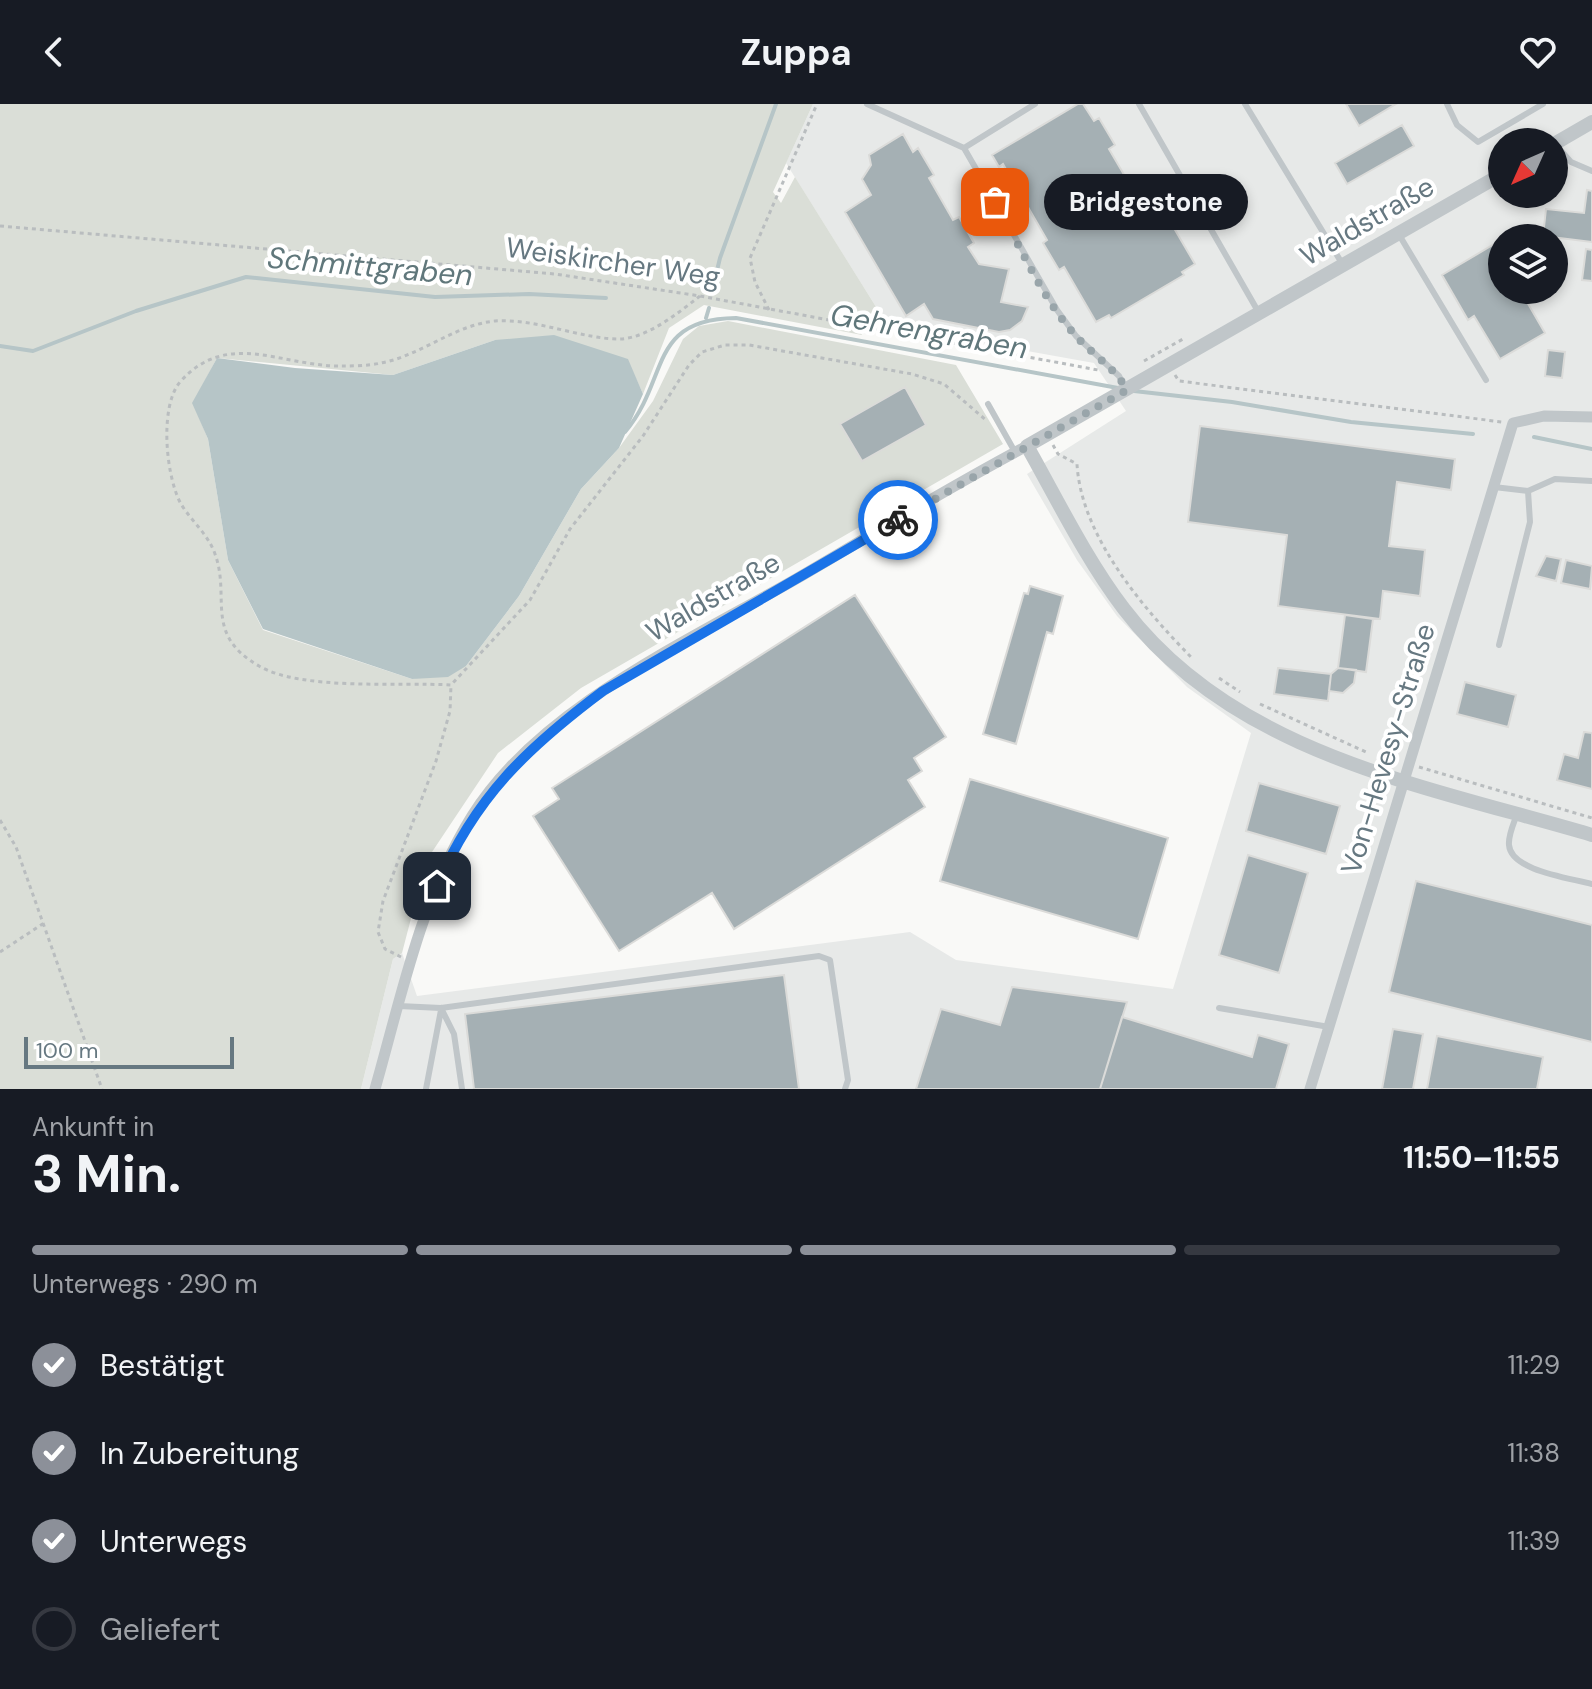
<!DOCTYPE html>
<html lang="de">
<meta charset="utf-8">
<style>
body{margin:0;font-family:"DM Sans",sans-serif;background:#20242c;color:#f1f3f6;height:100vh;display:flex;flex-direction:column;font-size:30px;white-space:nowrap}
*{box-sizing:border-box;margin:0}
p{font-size:26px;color:#9ea1a6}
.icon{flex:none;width:44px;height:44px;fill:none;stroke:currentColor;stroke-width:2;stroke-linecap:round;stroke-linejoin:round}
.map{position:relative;height:985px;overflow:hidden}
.side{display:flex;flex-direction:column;background:#171b24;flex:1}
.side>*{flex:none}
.needle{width:52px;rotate:225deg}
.fabs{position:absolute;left:1488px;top:24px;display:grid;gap:16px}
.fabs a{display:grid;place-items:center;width:80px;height:80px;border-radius:50%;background:#171b24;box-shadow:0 4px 12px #0003;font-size:40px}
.scale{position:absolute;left:24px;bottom:20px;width:210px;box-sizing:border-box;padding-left:8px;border:4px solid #667881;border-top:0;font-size:22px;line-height:28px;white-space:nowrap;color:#667881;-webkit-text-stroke:6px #fff;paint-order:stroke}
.pin{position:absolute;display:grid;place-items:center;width:68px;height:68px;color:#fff;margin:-34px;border-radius:16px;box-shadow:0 4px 12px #0006}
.courier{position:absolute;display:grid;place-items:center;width:80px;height:80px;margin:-40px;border:6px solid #1a73e8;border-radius:50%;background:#fff;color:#222;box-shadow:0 2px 10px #0007}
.bubble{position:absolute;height:56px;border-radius:28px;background:#171b24;box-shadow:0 4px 12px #0003;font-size:26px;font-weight:700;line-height:56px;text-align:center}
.overview em{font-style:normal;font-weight:700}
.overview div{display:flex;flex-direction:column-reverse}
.overview{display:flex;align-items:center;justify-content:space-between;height:136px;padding:0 32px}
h1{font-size:52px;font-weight:700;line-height:60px}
.bar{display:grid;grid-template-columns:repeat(4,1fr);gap:12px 8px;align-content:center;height:96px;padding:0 32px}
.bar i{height:10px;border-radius:6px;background:#363941}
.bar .active{background:#8c9099}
.bar p{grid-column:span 4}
ol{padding:0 32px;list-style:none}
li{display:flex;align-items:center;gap:24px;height:88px}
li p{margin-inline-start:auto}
li .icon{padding:8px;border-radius:50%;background:#8c9099;color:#fff;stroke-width:4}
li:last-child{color:#9ea1a6}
li i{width:44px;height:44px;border:4px solid #363941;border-radius:50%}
header{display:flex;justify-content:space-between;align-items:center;height:104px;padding:0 32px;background:#171b24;font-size:36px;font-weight:700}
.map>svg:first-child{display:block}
.built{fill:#e7e9e8;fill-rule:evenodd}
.green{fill:#daded7}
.water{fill:#b6c5c7}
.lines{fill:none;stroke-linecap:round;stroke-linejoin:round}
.stream{stroke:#b6c5c7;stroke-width:4}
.building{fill:#a5b0b4;stroke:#dbdbd9;stroke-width:2}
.path{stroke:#b9bdbf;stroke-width:3;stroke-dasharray:4 4;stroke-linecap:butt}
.service{stroke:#c0c6c9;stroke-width:6}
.minor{stroke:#c0c6c9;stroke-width:11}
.tertiary{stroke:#c0c6c9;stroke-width:14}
.done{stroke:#99a5aa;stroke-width:8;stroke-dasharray:0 14.4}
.route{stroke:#1a73e8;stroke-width:10}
.labels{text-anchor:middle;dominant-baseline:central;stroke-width:8;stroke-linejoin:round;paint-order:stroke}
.street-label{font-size:28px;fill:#667881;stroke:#fff}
.water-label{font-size:30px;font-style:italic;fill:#60777b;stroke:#fff}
</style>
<header><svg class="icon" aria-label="back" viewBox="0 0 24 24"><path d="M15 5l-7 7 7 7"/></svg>Zuppa<svg class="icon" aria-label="heart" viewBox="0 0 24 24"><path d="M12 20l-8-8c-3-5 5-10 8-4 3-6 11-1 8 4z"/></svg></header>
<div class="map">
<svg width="1592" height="985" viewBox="0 0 1592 985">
<rect width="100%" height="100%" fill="#f9f9f7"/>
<!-- built -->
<path class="built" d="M813 0H1592V985H361L393 855 402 849 417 892 910 828 956 856 1173 885 1251 629 1187 583 1117 512 1077 456 1027 370 1126 307 1094 259 888 222 786 59ZM1502 38H1554V90H1502ZM1502 134H1554V186H1502Z"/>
<!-- green -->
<path class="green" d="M0 0H813L773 88 781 99 795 73 888 222 853 216 862 231 704 201 669 224 643 290 627 255 495 236 393 271 217 254 193 299 208 335 228 456 263 526 412 575 466 562 519 492 581 385 619 344 653 297 683 235 699 222 728 217 956 261 1003 340 581 584 498 649 426 757 402 849 393 855 361 985H0Z"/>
<!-- water -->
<path class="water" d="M554 231 628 255 643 290 619 344 581 385 519 492 466 562 448 573 412 575 263 525 228 456 208 335 192 299 217 254 295 264 393 271 495 236Z"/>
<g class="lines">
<!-- stream -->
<path class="stream" d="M712 187 720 154 776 0
M706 214 709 204
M0 242 33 247 136 207 246 173 435 193 529 190 606 194
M1134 287 1232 298 1351 318 1473 330
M625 328C670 275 647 215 736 214L1118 284
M1534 333 1592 345"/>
</g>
<!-- building -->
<path class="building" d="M1078 0H1083L1094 17 1099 14 1115 41 1109 45 1133 86 1147 78 1195 160 1182 168 1184 171 1111 214 1109 211 1096 218 1064 163 1059 166 1043 139 1047 136 1003 60 999 63 992 51Z
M1346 0H1396L1359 22Z
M1402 21 1414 42 1347 80 1335 59Z
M903 30 913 48 918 44 934 71 929 74 953 116 959 113 974 139 968 143 979 160 1009 165 1001 198 1028 203 1022 217 1010 226 999 228 933 215 924 200 906 212 845 108 871 91 862 75 871 61 869 51Z
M1587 86 1592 87V138L1543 132 1546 105 1584 109Z
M1501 136 1502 186H1520L1545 229 1500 255 1474 212 1468 216 1442 171Z
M1586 145 1592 146V177L1582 176Z
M1548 246 1565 248 1562 274 1545 272Z
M905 283 926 321 862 357 840 320Z
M1200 322 1455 355 1451 386 1397 378 1389 442 1425 446 1420 492 1383 487 1380 515 1278 502 1287 431 1188 418Z
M1546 452 1561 455 1556 477 1536 472Z
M1566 456 1592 462 1590 485 1561 479Z
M1030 482 1063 492 1053 530 1047 528 1016 640 983 630 1024 489 1028 490Z
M855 491 946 633 914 654 922 667 908 676 925 703 734 825 712 789 619 847 533 712 559 695 552 684Z
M1345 511 1373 515 1366 568 1338 564Z
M1278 564 1331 570 1328 597 1274 590Z
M1338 564 1356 566 1354 579 1343 589 1329 587 1331 570Z
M1465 578 1516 591 1508 623 1457 610Z
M1584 628 1592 629V685L1557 676 1564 650 1578 654Z
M970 675 1168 734 1138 835 940 777Z
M1259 679 1340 702 1326 750 1246 727Z
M1248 751 1308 769 1279 869 1219 851Z
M1416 777 1592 821V938L1389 888Z
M784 871 799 985H474L465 910Z
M1012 883 1127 898 1100 985H916L941 905 1000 921Z
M1122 913 1252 953 1258 931 1289 940 1276 985H1100Z
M1393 925 1423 930 1413 985H1382Z
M1437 932 1543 953 1537 985H1427Z"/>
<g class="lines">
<!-- path -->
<path class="path" d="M1531 38 1544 31
M0 122 555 170 700 192 1098 266
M700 192C678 209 649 233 621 235 584 236 536 214 495 217 454 221 420 252 381 259 368 262 352 262 339 262 281 262 227 225 180 278 159 303 166 373 181 400 192 418 208 430 215 450 231 493 203 530 259 562 302 587 400 578 451 581L530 496 570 425 643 332 689 261 702 248 725 241H749L912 270 944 280 987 317
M769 206 755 178 750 154 817 0
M1144 257 1183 235
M1175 271 1179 277 1502 318
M1053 341 1058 350 1077 360C1081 432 1143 504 1191 553
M1219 574 1240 588
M1260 600 1366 648
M1419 663 1592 714
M0 716 16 743 102 985
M0 848 44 819
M401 853 385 845 378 828 383 797 436 657 450 607 451 581"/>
<!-- service -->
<path class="service" d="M867 0 964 44 1057 206 1076 232 1119 272 1126 285
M1139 0 1259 209
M1245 0 1343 161
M1447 0 1457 21 1478 38 1543 0
M1555 40 1571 58 1592 67
M964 44 1035 0
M1398 129 1486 276
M988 300 1015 348
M1494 383 1528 387 1555 375 1592 377
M1499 541 1530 418 1528 387
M1517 710C1514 719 1508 731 1509 741 1511 767 1571 774 1592 780
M399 902 441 904 819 852 830 856 848 976 845 985
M441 904 454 930 462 985
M1219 904 1329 923
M426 985 441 906"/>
<!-- minor -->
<path class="minor" d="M375 985C401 894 421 794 472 712 538 605 690 536 796 475 873 430 949 383 1027 342
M1310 985 1513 319 1544 312 1592 313"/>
<!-- tertiary -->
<path class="tertiary" d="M1554 40 1592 18
M1502 70 1027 342C1058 397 1086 455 1124 505 1235 651 1427 682 1592 731"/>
</g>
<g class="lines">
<!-- done -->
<path class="done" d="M898 416 1127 286C1114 263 1093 251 1076 232 1042 195 1020 141 995 98"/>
<!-- route -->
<path class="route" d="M437 782C475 693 527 644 603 587L898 416"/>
</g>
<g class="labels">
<!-- street labels -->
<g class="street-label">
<text transform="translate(1367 117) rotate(-30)">Waldstraße</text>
<text transform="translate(613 158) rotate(8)">Weiskircher Weg</text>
<text transform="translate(713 493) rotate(-30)">Waldstraße</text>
<text transform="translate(1388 645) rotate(-73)">Von-Hevesy-Straße</text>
</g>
<!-- water labels -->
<g class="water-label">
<text transform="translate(370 162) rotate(5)">Schmittgraben</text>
<text transform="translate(929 227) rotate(10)">Gehrengraben</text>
</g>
</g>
</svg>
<div class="fabs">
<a><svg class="needle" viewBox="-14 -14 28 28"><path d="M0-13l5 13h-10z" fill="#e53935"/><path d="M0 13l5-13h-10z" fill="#9ea1a6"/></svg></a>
<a><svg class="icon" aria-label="layers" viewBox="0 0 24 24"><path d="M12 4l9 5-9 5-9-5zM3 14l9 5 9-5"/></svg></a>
</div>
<div class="scale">100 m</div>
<div class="pin" style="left:995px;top:98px;background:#ea580c"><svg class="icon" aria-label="bag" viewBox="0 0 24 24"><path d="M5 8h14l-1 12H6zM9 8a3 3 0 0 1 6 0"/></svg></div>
<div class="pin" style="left:437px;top:782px;background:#1f2937"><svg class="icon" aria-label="home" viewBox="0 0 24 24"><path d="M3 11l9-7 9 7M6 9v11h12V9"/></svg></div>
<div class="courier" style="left:898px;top:416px"><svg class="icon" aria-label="bike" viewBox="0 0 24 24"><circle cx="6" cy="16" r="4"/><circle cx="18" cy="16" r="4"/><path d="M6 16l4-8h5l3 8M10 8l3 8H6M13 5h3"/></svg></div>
<div class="bubble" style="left:1044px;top:70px;width:204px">Bridgestone</div>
</div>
<section class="side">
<div class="overview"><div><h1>3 Min.</h1><p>Ankunft in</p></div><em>11:50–11:55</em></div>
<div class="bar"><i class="active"></i><i class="active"></i><i class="active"></i><i></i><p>Unterwegs · 290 m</p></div>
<ol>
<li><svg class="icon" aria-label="check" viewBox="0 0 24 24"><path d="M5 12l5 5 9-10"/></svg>Bestätigt<p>11:29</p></li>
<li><svg class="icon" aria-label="check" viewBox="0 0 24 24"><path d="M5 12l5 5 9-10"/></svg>In Zubereitung<p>11:38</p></li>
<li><svg class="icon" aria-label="check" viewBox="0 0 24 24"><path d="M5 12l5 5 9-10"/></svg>Unterwegs<p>11:39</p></li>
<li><i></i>Geliefert</li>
</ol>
</section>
